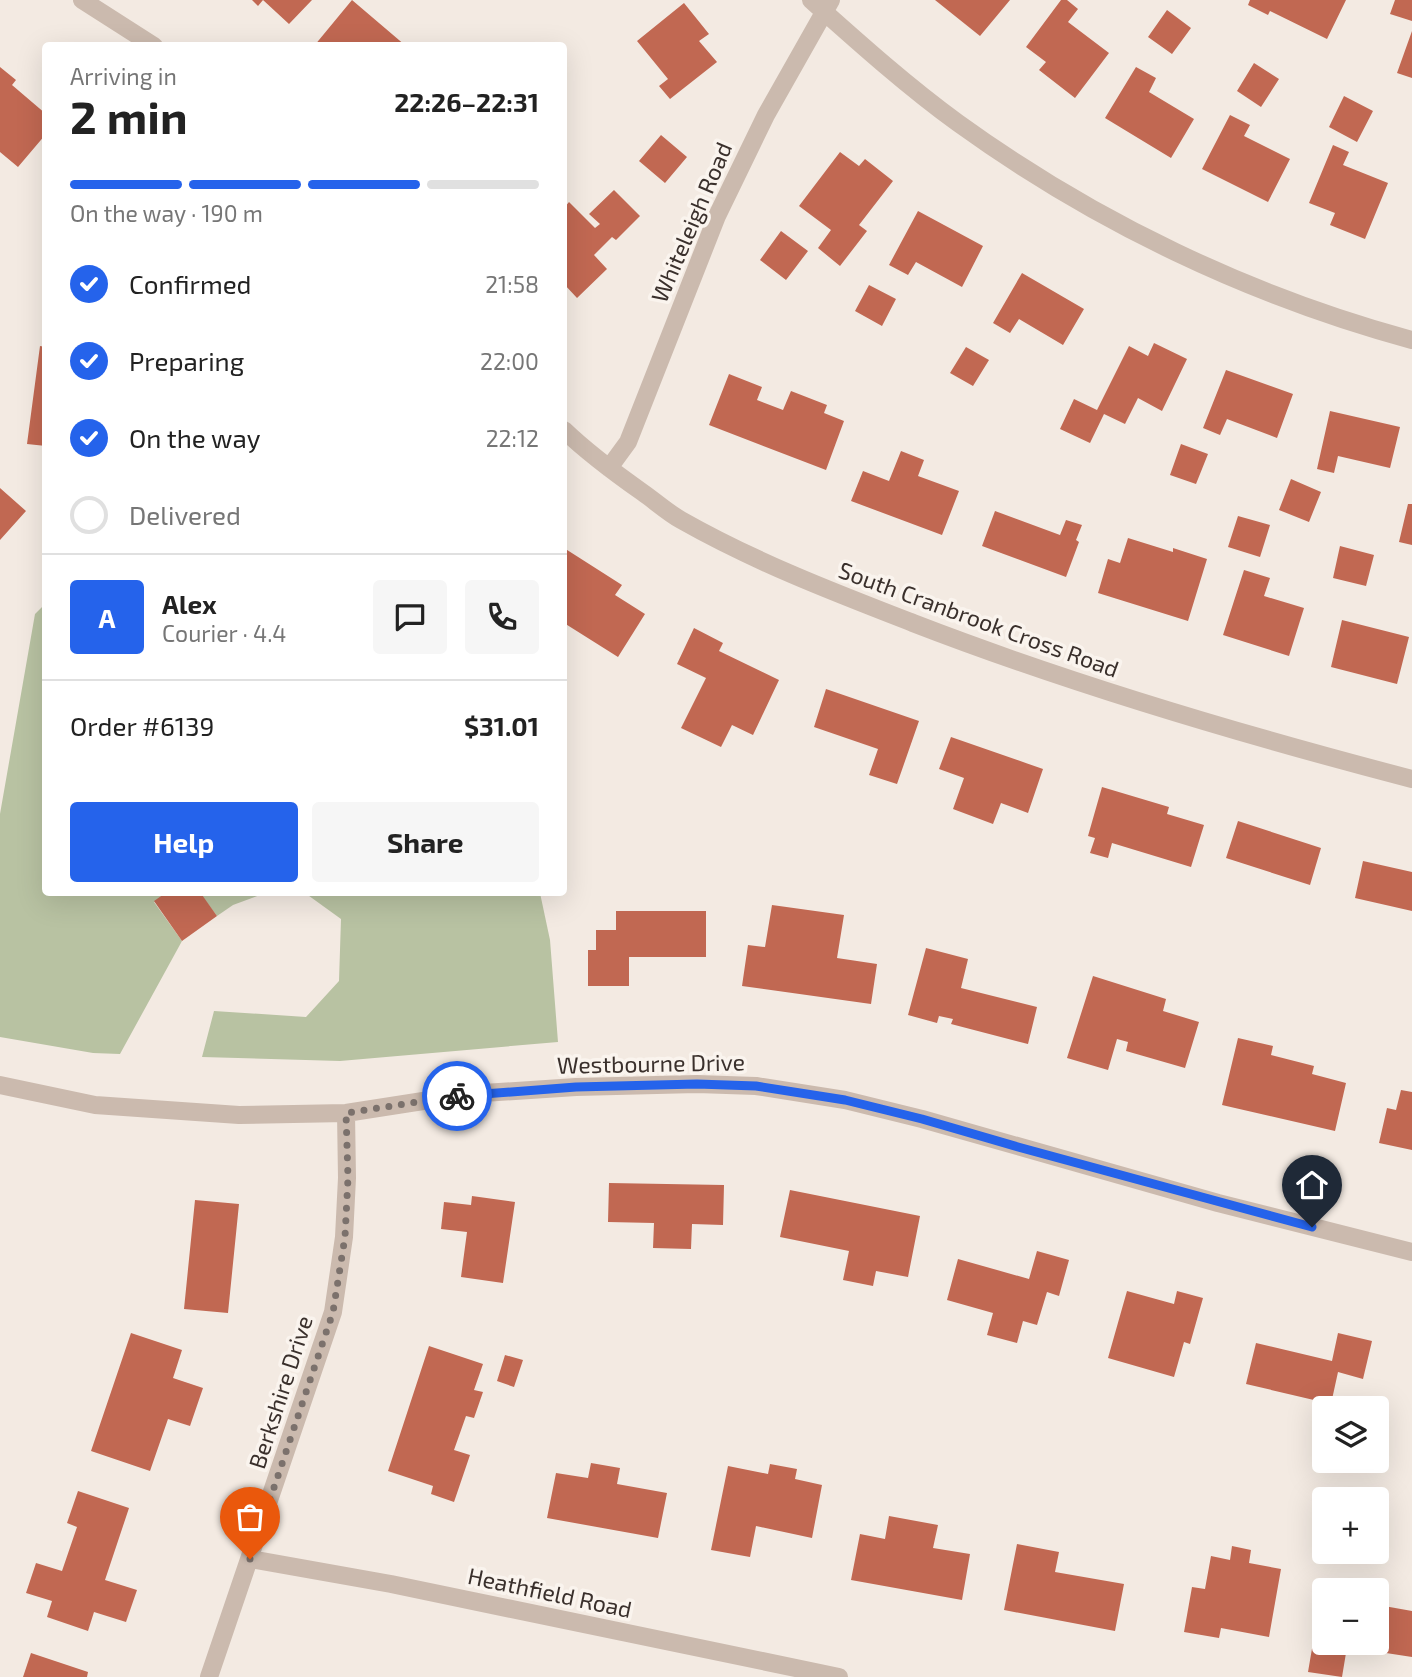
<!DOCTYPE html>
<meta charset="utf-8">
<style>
body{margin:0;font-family:"Exo 2",sans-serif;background:#f6f6f6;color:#222;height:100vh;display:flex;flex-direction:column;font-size:26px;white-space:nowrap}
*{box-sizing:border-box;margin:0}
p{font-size:23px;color:#767676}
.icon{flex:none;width:38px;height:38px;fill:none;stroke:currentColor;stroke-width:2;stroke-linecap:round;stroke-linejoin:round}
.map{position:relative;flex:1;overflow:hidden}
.details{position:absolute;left:42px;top:42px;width:525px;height:854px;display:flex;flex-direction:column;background:#fff;border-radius:7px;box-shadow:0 7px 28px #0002}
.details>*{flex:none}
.tools{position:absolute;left:1312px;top:1396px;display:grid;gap:14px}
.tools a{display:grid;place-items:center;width:77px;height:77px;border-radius:7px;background:#fff;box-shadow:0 7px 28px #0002;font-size:35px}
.pin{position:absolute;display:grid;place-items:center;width:60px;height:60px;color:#fff;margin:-72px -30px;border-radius:50% 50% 50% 0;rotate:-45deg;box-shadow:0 0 7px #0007}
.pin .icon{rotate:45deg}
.courier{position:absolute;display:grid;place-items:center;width:70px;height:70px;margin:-35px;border:5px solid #2563eb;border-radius:50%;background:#fff;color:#222;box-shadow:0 2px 9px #0007}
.summary em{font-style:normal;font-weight:700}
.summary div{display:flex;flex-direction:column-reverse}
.summary{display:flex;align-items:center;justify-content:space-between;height:119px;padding:0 28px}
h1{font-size:46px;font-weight:700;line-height:52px}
.bar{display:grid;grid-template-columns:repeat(4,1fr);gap:10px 7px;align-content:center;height:84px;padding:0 28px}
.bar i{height:9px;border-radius:5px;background:#e0e0e0}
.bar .selected{background:#2563eb}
.bar p{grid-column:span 4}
.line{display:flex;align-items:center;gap:18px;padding:0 28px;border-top:2px solid #e0e0e0}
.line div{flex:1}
.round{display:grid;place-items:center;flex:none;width:74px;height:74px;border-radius:7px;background:#f6f6f6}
ol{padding:0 28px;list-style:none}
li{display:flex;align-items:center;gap:21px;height:77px}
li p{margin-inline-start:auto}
li .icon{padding:7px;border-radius:50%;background:#2563eb;color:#fff;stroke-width:4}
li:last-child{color:#767676}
li i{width:38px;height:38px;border:4px solid #e0e0e0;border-radius:50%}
.button{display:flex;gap:14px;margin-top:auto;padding:14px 28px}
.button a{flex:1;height:80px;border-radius:7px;background:#2563eb;color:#fff;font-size:28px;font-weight:700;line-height:80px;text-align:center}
.button a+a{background:#f6f6f6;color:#222}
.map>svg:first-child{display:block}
.green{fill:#b8c2a2}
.building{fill:#c16852}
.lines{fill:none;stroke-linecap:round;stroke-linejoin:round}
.minor{stroke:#cbbaae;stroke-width:18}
.done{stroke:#7b716c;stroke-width:7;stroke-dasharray:0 12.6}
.route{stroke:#2563eb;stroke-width:9}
.labels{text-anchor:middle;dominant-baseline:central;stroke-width:7;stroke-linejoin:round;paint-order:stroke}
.street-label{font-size:23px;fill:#3a302c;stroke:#faf4ee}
</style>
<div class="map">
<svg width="1412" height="1677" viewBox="0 0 1412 1677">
<rect width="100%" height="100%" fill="#f3eae2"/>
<!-- green -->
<path class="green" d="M45 604 46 892 167 893 154 902 182 941 120 1054 93 1053 0 1037V814L35 614Z
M200 893H265L233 905 217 916Z
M305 893H540L550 940 558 1042 340 1061 202 1057 214 1011 306 1017 339 981 341 919Z"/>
<!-- building -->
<path class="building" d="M252 0H312L289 24 263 0 258 6Z
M352 0 406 46H314Z
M935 0H1010L980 36Z
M1061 0H1067L1078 9 1068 22 1109 53 1075 98 1039 70 1046 62 1026 47Z
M1250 0H1346L1327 39 1270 11 1268 15 1248 5Z
M1395 0H1412V21L1390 14Z
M684 3 709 34 699 41 717 62 670 99 659 86 668 79 637 41Z
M1167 10 1191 28 1172 54 1148 37Z
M1412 31V78L1397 73Z
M1254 63 1279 79 1261 107 1237 91Z
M0 67 16 80 12 85 46 114V134L18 167 0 152Z
M1136 67 1156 78 1149 92 1194 119 1171 158 1105 118Z
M1344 96 1373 111 1357 142 1329 127Z
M1230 115 1250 125 1244 136 1290 159 1268 202 1202 169Z
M661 135 687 157 665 183 639 161Z
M1333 145 1349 152 1343 165 1388 183 1365 239 1330 225 1335 213 1309 203Z
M840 152 859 166 865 159 893 181 859 225 867 231 840 266 818 248 831 230 799 206Z
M614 190 640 216 616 240 612 237 594 255 607 269 577 298 564 284V208L569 202 595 228 600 224 589 214Z
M918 211 983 246 962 287 916 262 908 275 889 265Z
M781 231 808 251 786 280 760 260Z
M1022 273 1084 309 1063 345 1019 319 1010 333 993 323Z
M869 285 896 299 882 326 855 311Z
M1154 343 1187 359 1162 411 1138 398 1125 424 1104 414 1090 443 1060 429 1074 399 1097 410 1129 346 1148 356Z
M40 346 46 347V446L27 444Z
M966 347 989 360 973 386 950 373Z
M1226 370 1293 394 1277 438 1227 419 1220 435 1203 428Z
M729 374 762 387 757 400 783 410 791 391 827 405 824 413 844 421 826 470 709 425Z
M1330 411 1400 427 1390 468 1338 456 1334 473 1317 469Z
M1181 444 1208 454 1196 484 1170 475Z
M901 451 924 460 918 476 959 491 942 535 851 501 863 471 889 481Z
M1291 479 1321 492 1309 522 1279 510Z
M0 488 26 511 0 540Z
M1408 504H1412V545L1399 542Z
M995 511 1060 535 1066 520 1082 525 1076 540 1079 542 1066 577 982 546Z
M1238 516 1270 525 1260 557 1228 547Z
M1128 538 1173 552V548L1207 559 1188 621 1098 593 1108 559 1120 563Z
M1340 546 1374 555 1366 586 1333 578Z
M564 548 622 585 615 595 645 614 618 657 564 623Z
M1244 570 1270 578 1264 596 1304 608 1289 656 1223 635Z
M1342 620 1409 637 1397 684 1331 667Z
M694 628 723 643 719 651 779 680 753 735 732 725 721 747 681 728 706 678 677 664Z
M826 689 919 721 897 784 869 775 878 749 814 727Z
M951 737 1043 769 1028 813 1001 803 993 824 953 809 964 778 939 769Z
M1102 787 1169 807 1167 814 1204 825 1191 867 1112 843 1108 858 1090 853 1095 838 1088 836Z
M1238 821 1321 848 1310 885 1226 858Z
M1363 861 1412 872V911L1355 898Z
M167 892H200L217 916 182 941 154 901Z
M772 905 844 915 837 958 877 964 871 1004 742 986 748 945 765 947Z
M616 911H706V957H629V986H588V950H596V930H616Z
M926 948 968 959 961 988 1037 1007 1028 1044 951 1024 953 1019 939 1016 937 1023 908 1015Z
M1093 976 1166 999 1163 1011 1199 1022 1185 1068 1126 1051 1128 1042 1117 1039 1108 1070 1067 1058Z
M1238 1038 1273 1046 1271 1055 1314 1066 1312 1074 1346 1083 1335 1131 1222 1105Z
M1401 1090 1412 1092V1150L1379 1143 1387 1108 1396 1110Z
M609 1183 724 1185 723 1225 692 1224 691 1249 653 1248 654 1223 608 1222Z
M790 1190 920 1216 908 1277 876 1271 873 1286 843 1280 849 1251 780 1237Z
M472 1196 515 1202 503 1283 461 1277 467 1232 441 1229 444 1202 471 1205Z
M195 1200 239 1204 228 1313 184 1309Z
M1037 1251 1069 1260 1059 1296 1047 1292 1037 1325 1023 1321 1017 1343 987 1335 993 1313 947 1300 958 1259 1029 1279Z
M1127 1291 1174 1304 1177 1291 1203 1298 1190 1344 1184 1342 1174 1377 1108 1358Z
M131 1333 182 1350 173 1378 203 1388 190 1426 168 1419 150 1471 91 1451Z
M1338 1333 1372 1341 1363 1379 1338 1372 1331 1404 1246 1384 1256 1343 1332 1361Z
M429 1346 483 1364 474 1390 483 1392 474 1418 466 1416 454 1450 470 1455 454 1502 431 1494 433 1486 388 1471Z
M505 1355 523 1360 514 1387 497 1381Z
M591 1463 620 1468 617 1484 667 1493 658 1538 547 1518 556 1473 588 1478Z
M770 1464 797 1469 795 1479 822 1485 812 1538 756 1526 750 1557 711 1550 728 1466 768 1474Z
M78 1491 129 1508 105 1580 137 1590 126 1622 94 1612 88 1631 47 1617 52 1601 26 1593 36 1563 62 1571 77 1527 67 1523Z
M889 1516 938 1525 933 1548 970 1554 962 1600 851 1580 860 1534 885 1539Z
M1017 1544 1059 1552 1055 1572 1124 1584 1115 1631 1004 1610Z
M1232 1546 1251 1550 1249 1563 1281 1569 1269 1637 1221 1628 1219 1638 1184 1632 1192 1587 1205 1589 1211 1556 1230 1560Z
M1352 1584 1387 1590 1384 1606 1412 1611V1657L1347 1647 1342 1677 1308 1672 1321 1596H1325V1643H1377V1591H1351Z
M31 1653 88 1672 87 1677H23Z"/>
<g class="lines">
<!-- minor -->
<path class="minor" d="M82 0 154 46
M811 0C858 42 907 86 958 123 1095 222 1250 296 1412 340
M564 430C588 453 615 473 642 492 655 501 667 512 681 520 755 562 833 592 913 623 1076 686 1243 735 1412 779
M609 468 628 442 717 216 766 115 831 0
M0 1085 95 1105 239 1115 346 1113 468 1094 576 1087 697 1084 756 1086 845 1100 922 1119 1218 1203 1412 1252
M250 1559 391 1584 839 1677
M209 1677 333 1312 344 1237 347 1178 346 1113"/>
</g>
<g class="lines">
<!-- done -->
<path class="done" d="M250 1559 333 1312 345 1237 348 1178 346 1113 457 1096"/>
<!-- route -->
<path class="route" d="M457 1096 576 1087 697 1084 756 1086 845 1100 922 1119 1018 1147 1312 1227"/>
</g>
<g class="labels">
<!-- street labels -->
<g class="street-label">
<text transform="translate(691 222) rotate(-67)">Whiteleigh Road</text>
<text transform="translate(979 619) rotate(20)">South Cranbrook Cross Road</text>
<text transform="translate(651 1063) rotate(-1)">Westbourne Drive</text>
<text transform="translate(280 1392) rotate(-72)">Berkshire Drive</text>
<text transform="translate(550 1592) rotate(12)">Heathfield Road</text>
</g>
</g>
</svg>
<div class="tools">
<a><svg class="icon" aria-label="layers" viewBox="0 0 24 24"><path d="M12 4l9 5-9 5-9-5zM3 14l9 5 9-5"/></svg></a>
<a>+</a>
<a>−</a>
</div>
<div class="pin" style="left:250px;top:1559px;background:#ea580c"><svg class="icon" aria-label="bag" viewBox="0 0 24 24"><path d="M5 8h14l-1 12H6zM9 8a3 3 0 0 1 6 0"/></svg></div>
<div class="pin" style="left:1312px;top:1227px;background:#1f2937"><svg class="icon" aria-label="home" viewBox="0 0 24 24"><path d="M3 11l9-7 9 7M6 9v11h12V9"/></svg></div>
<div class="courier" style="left:457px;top:1096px"><svg class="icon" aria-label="bike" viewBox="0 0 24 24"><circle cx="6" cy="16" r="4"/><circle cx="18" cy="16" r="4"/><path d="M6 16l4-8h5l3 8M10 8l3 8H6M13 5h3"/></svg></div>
<section class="details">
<div class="summary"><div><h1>2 min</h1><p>Arriving in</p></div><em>22:26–22:31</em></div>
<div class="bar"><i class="selected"></i><i class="selected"></i><i class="selected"></i><i></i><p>On the way · 190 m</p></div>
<ol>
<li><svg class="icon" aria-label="check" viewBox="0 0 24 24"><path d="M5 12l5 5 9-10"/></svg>Confirmed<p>21:58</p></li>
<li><svg class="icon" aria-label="check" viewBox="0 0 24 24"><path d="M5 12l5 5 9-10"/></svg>Preparing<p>22:00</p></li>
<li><svg class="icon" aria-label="check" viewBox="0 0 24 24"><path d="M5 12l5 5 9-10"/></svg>On the way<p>22:12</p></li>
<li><i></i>Delivered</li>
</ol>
<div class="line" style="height:126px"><b class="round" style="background:#2563eb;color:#fff">A</b><div><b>Alex</b><p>Courier · 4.4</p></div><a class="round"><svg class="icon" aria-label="chat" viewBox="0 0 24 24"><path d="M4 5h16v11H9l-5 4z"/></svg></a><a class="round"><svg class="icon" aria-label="phone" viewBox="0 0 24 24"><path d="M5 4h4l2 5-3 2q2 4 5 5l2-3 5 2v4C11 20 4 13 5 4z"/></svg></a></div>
<div class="line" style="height:91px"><div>Order #6139</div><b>$31.01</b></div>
<div class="button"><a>Help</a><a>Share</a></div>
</section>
</div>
